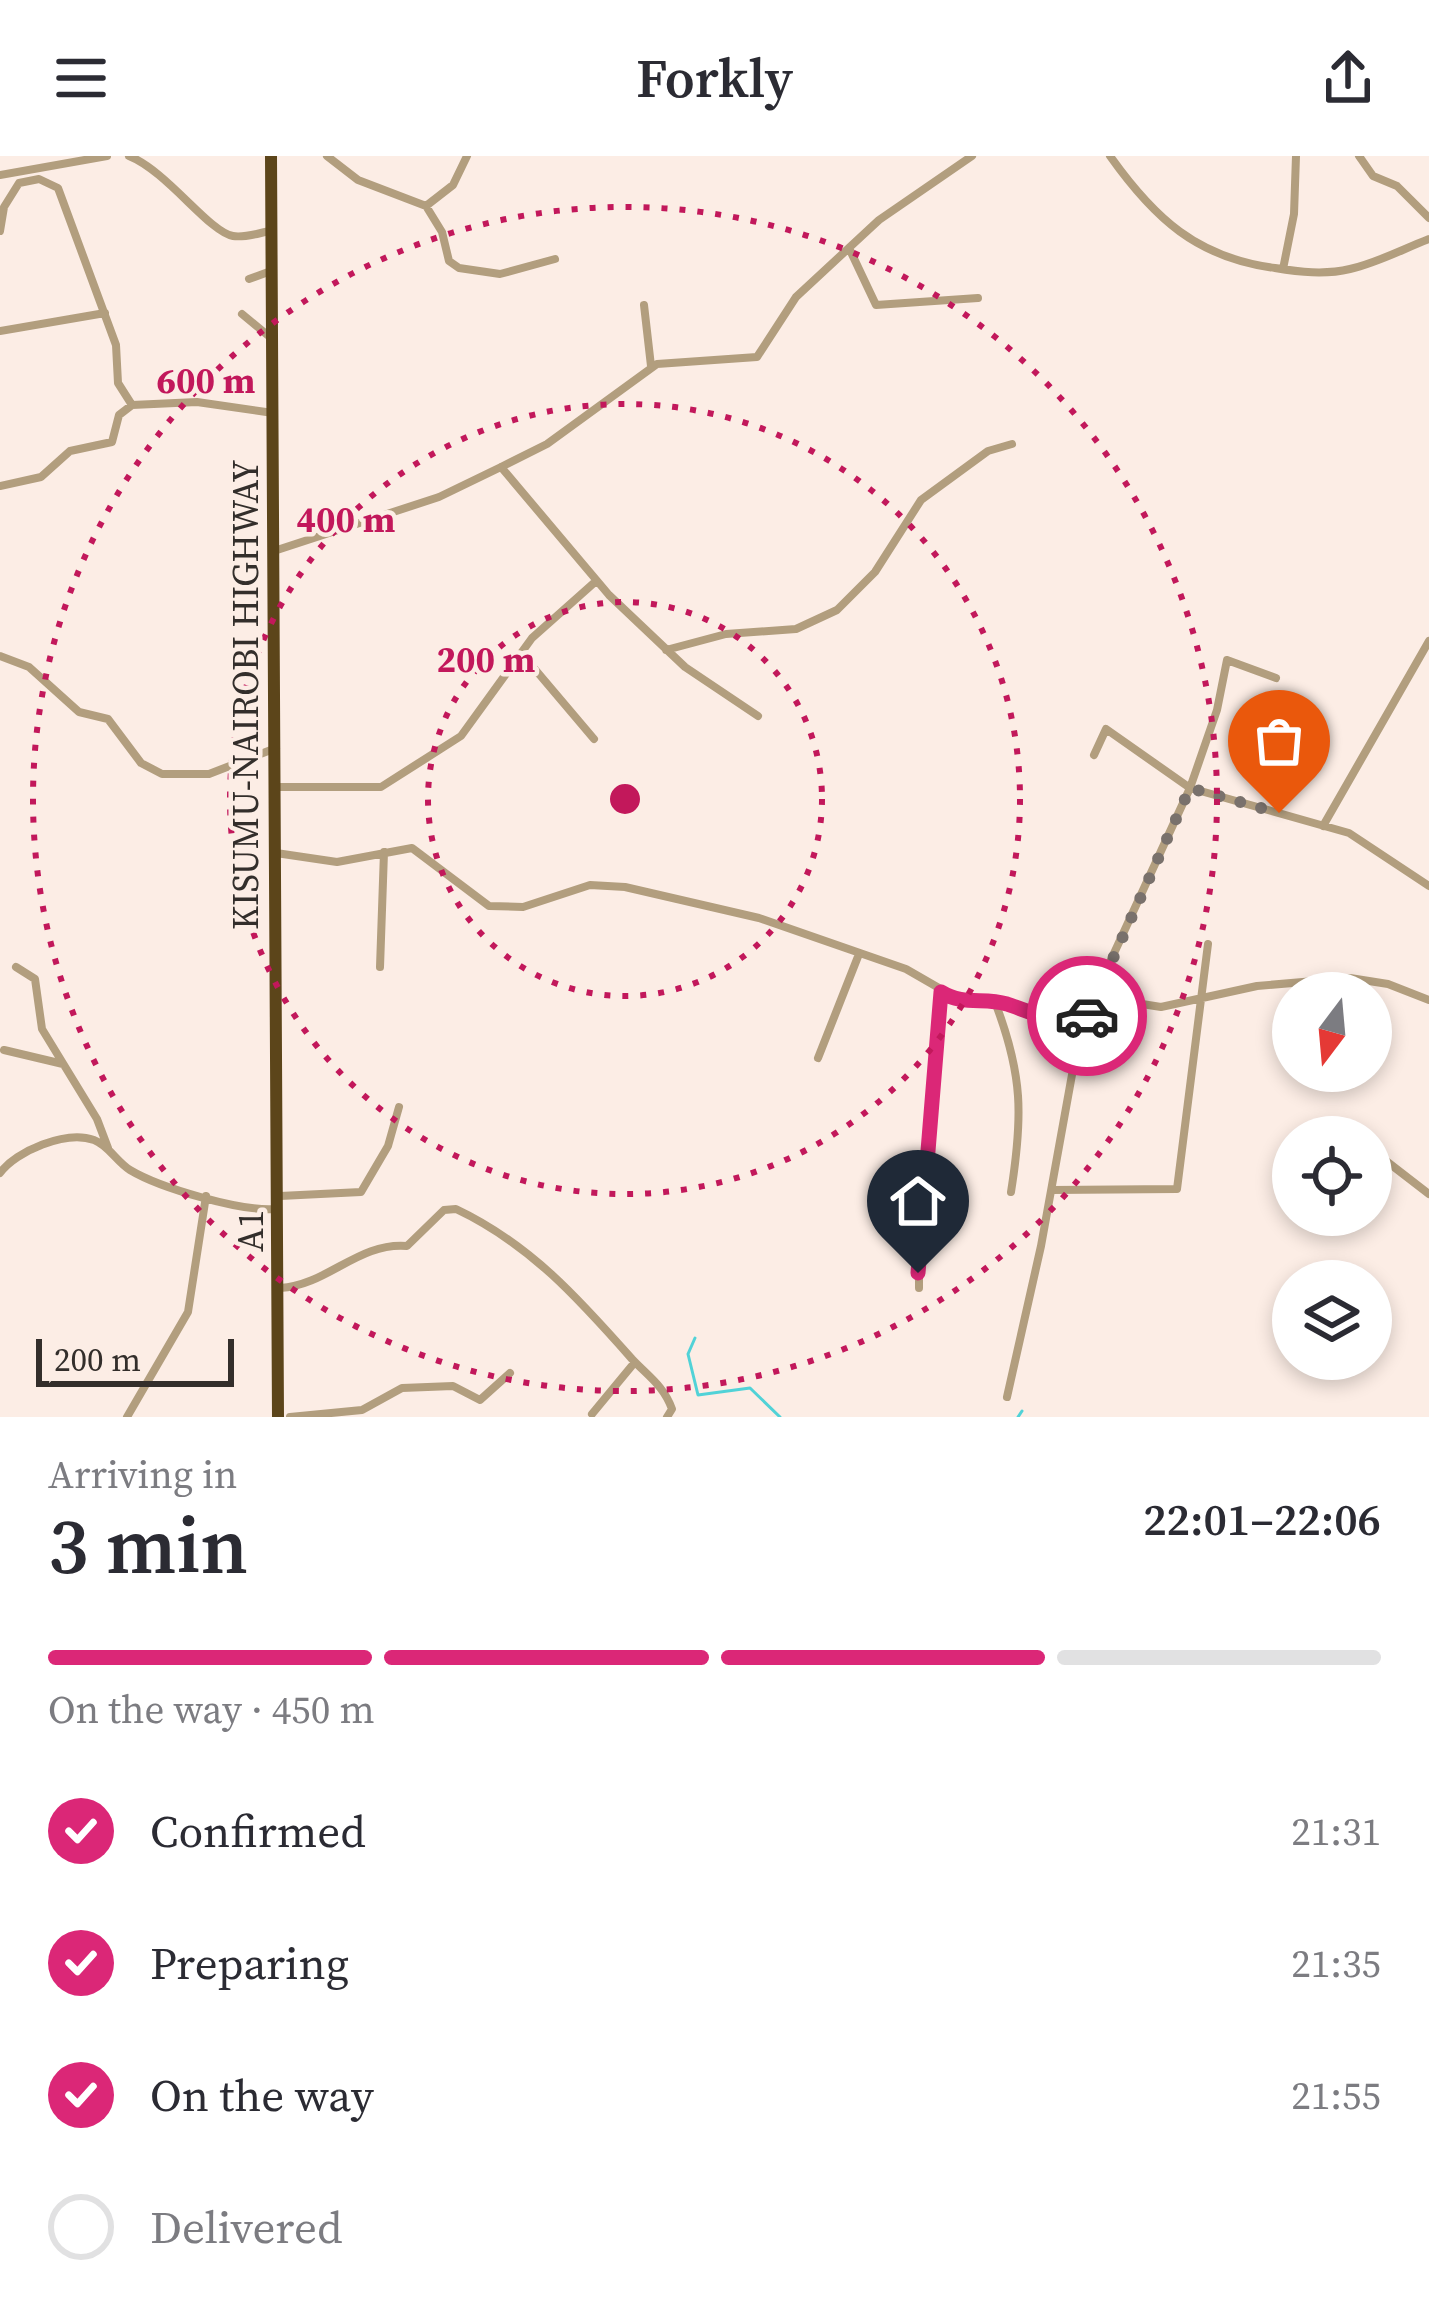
<!DOCTYPE html>
<meta charset="utf-8">
<style>
body{margin:0;font-family:"Source Serif 4",serif;background:#f2f2f3;color:#2b2b33;height:100vh;display:flex;flex-direction:column;font-size:45px;white-space:nowrap}
*{box-sizing:border-box;margin:0}
p{font-size:39px;color:#7c7c81}
.icon{flex:none;width:66px;height:66px;fill:none;stroke:currentColor;stroke-width:2;stroke-linecap:round;stroke-linejoin:round}
.map{position:relative;height:1261px;overflow:hidden}
.side{display:flex;flex-direction:column;background:#fff;flex:1}
.side>*{flex:none}
.needle{width:78px;rotate:196deg}
.buttons{position:absolute;left:1272px;top:816px;display:grid;gap:24px}
.buttons a{display:grid;place-items:center;width:120px;height:120px;border-radius:50%;background:#fff;box-shadow:0 6px 18px #0003;font-size:60px}
.scale{position:absolute;left:36px;bottom:30px;width:198px;box-sizing:border-box;padding-left:12px;border:6px solid #332e2b;border-top:0;font-size:33px;line-height:42px;white-space:nowrap;color:#332e2b;-webkit-text-stroke:9px #fcede5;paint-order:stroke}
.pin{position:absolute;display:grid;place-items:center;width:102px;height:102px;color:#fff;margin:-123px -51px;border-radius:50% 50% 50% 0;rotate:-45deg;box-shadow:0 0 12px #0007}
.pin .icon{rotate:45deg}
.courier{position:absolute;display:grid;place-items:center;width:120px;height:120px;margin:-60px;border:9px solid #db2777;border-radius:50%;background:#fff;color:#222;box-shadow:0 3px 15px #0007}
.summary em{font-style:normal;font-weight:600}
.summary div{display:flex;flex-direction:column-reverse}
.summary{display:flex;align-items:center;justify-content:space-between;height:204px;padding:0 48px}
h1{font-size:78px;font-weight:600;line-height:90px}
.bar{display:grid;grid-template-columns:repeat(4,1fr);gap:18px 12px;align-content:center;height:144px;padding:0 48px}
.bar i{height:15px;border-radius:9px;background:#e1e1e2}
.bar .selected{background:#db2777}
.bar p{grid-column:span 4}
ol{padding:0 48px;list-style:none}
li{display:flex;align-items:center;gap:36px;height:132px}
li p{margin-inline-start:auto}
li .icon{padding:12px;border-radius:50%;background:#db2777;color:#fff;stroke-width:4}
li:last-child{color:#7c7c81}
li i{width:66px;height:66px;border:6px solid #e1e1e2;border-radius:50%}
header{display:flex;justify-content:space-between;align-items:center;height:156px;padding:0 48px;background:#fff;font-size:54px;font-weight:600}
.map>svg:first-child{display:block}
.lines{fill:none;stroke-linecap:round;stroke-linejoin:round}
.stream{stroke:#51d2d7;stroke-width:3}
.minor{stroke:#b29e7e;stroke-width:8}
.highway{stroke:#5c451a;stroke-width:12}
.done{stroke:#79716c;stroke-width:12;stroke-dasharray:0 21.6}
.route{stroke:#db2777;stroke-width:15}
.ring{fill:none;stroke:#c2185b;stroke-width:6;stroke-dasharray:6 12}
.labels{text-anchor:middle;dominant-baseline:central;stroke-width:9;stroke-linejoin:round;paint-order:stroke}
.street-label{font-size:36px;fill:#332e2b;stroke:#fcede5}
.centre{fill:#c2185b;stroke:#fcede5;stroke-width:6}
.ring-label{font-size:36px;text-anchor:middle;font-weight:bold;fill:#c2185b;stroke:#fcede5;stroke-width:9;stroke-linejoin:round;paint-order:stroke}
</style>
<header><svg class="icon" aria-label="menu" viewBox="0 0 24 24"><path d="M4 6h16M4 12h16M4 18h16"/></svg>Forkly<svg class="icon" aria-label="share" viewBox="0 0 24 24"><path d="M12 15V3M7 8l5-5 5 5M5 13v7h14v-7"/></svg></header>
<div class="map">
<svg width="1429" height="1261" viewBox="0 0 1429 1261">
<rect width="100%" height="100%" fill="#fcede5"/>
<g class="lines">
<!-- stream -->
<path class="stream" d="M695 1182 688 1198 698 1239 750 1232 780 1261
M1018 1261 1022 1255"/>
<!-- minor -->
<path class="minor" d="M129 0C167 15 209 76 233 80 245 82 259 77 270 75
M327 0 358 24 426 50 442 76 449 105 459 112 500 118 555 103
M1110 0C1154 62 1197 102 1275 112 1299 116 1325 119 1350 113 1377 107 1403 93 1429 83
M1359 0 1373 20 1397 30 1429 62
M0 19 107 0
M426 50 453 29 467 0
M0 75 4 51 19 27 39 23 58 32 116 189 118 227 132 249 197 246 273 257
M849 92 876 149 978 142
M1283 113 1294 58 1296 0
M249 123 271 115
M644 149 651 210
M242 158 271 182
M0 175 105 157
M501 311 609 439 685 511 758 560
M0 330 41 321 70 295 112 286 119 259 132 249
M274 395 439 341 501 311 547 288 657 208 757 201 796 141 879 64 972 0
M666 494 726 478 796 473 837 454 875 416 921 344 988 295 1012 288
M522 498 594 583
M0 500 29 511 79 556 108 563 141 607 162 618H209L276 592
M1094 599 1106 573 1190 632 1349 677 1429 730
M275 631H381L461 580 532 482 595 426
M1323 670 1429 485
M276 697 337 706 412 692 489 750 523 751 590 729 625 731 759 762 906 813 965 847H1003L1030 860 1081 869
M16 811 35 823 42 873 97 963 108 992
M380 811 384 696
M1098 841 1161 851 1257 830 1350 822 1388 828 1429 844
M995 846C1023 919 1023 960 1011 1036
M4 894 63 908
M818 902 859 798
M1381 1001 1429 1038
M0 1017C16 995 66 974 94 984 108 989 117 1006 130 1014 160 1032 242 1056 276 1053
M1052 1034 1177 1033 1208 788
M280 1040 361 1036 388 990 399 951
M280 1132C328 1129 358 1086 407 1090L444 1054 456 1053C530 1088 579 1143 632 1203 648 1220 664 1230 672 1253L667 1261
M919 1132V1066L941 836
M1007 1241 1041 1090 1081 869 1190 632 1217 554 1227 504 1276 522
M592 1258 635 1206
M127 1261 188 1156 206 1040
M290 1261 362 1254 402 1232 453 1230 480 1244 510 1217"/>
<!-- highway -->
<path class="highway" d="M271 0 278 1261"/>
</g>
<g class="lines">
<!-- done -->
<path class="done" d="M1087 860 1190 632 1279 657"/>
<!-- route -->
<path class="route" d="M918 1117 941 836C964 850 983 841 1007 848 1033 857 1053 866 1082 869L1087 860"/>
</g>
<!-- distance rings -->
<g class="ring">
<circle cx="625" cy="643" r="197"/>
<circle cx="625" cy="643" r="395"/>
<circle cx="625" cy="643" r="592"/>
</g>
<g class="labels">
<!-- street labels -->
<g class="street-label">
<text transform="translate(245 539) rotate(-90)">KISUMU-NAIROBI HIGHWAY</text>
<text transform="translate(250 1075) rotate(-90)">A1</text>
</g>
</g>
<circle cx="625" cy="643" r="18" class="centre"/>
<g class="ring-label">
<text x="206" y="237">600 m</text>
<text x="346" y="376">400 m</text>
<text x="486" y="516">200 m</text>
</g>
</svg>
<div class="buttons">
<a><svg class="needle" viewBox="-14 -14 28 28"><path d="M0-13l5 13h-10z" fill="#e53935"/><path d="M0 13l5-13h-10z" fill="#7c7c81"/></svg></a>
<a><svg class="icon" aria-label="locate" viewBox="0 0 24 24"><circle cx="12" cy="12" r="6"/><path d="M12 2v4M12 18v4M2 12h4M18 12h4"/></svg></a>
<a><svg class="icon" aria-label="layers" viewBox="0 0 24 24"><path d="M12 4l9 5-9 5-9-5zM3 14l9 5 9-5"/></svg></a>
</div>
<div class="scale">200 m</div>
<div class="pin" style="left:1279px;top:657px;background:#ea580c"><svg class="icon" aria-label="bag" viewBox="0 0 24 24"><path d="M5 8h14l-1 12H6zM9 8a3 3 0 0 1 6 0"/></svg></div>
<div class="pin" style="left:918px;top:1117px;background:#1f2937"><svg class="icon" aria-label="home" viewBox="0 0 24 24"><path d="M3 11l9-7 9 7M6 9v11h12V9"/></svg></div>
<div class="courier" style="left:1087px;top:860px"><svg class="icon" aria-label="car" viewBox="0 0 24 24"><path d="M5 17H2v-5l4-1 3-4h7l3 4 3 1v5h-3M9 17h6M6 11h13"/><circle cx="7" cy="17" r="2"/><circle cx="17" cy="17" r="2"/></svg></div>
</div>
<section class="side">
<div class="summary"><div><h1>3 min</h1><p>Arriving in</p></div><em>22:01–22:06</em></div>
<div class="bar"><i class="selected"></i><i class="selected"></i><i class="selected"></i><i></i><p>On the way · 450 m</p></div>
<ol>
<li><svg class="icon" aria-label="check" viewBox="0 0 24 24"><path d="M5 12l5 5 9-10"/></svg>Confirmed<p>21:31</p></li>
<li><svg class="icon" aria-label="check" viewBox="0 0 24 24"><path d="M5 12l5 5 9-10"/></svg>Preparing<p>21:35</p></li>
<li><svg class="icon" aria-label="check" viewBox="0 0 24 24"><path d="M5 12l5 5 9-10"/></svg>On the way<p>21:55</p></li>
<li><i></i>Delivered</li>
</ol>
</section>
